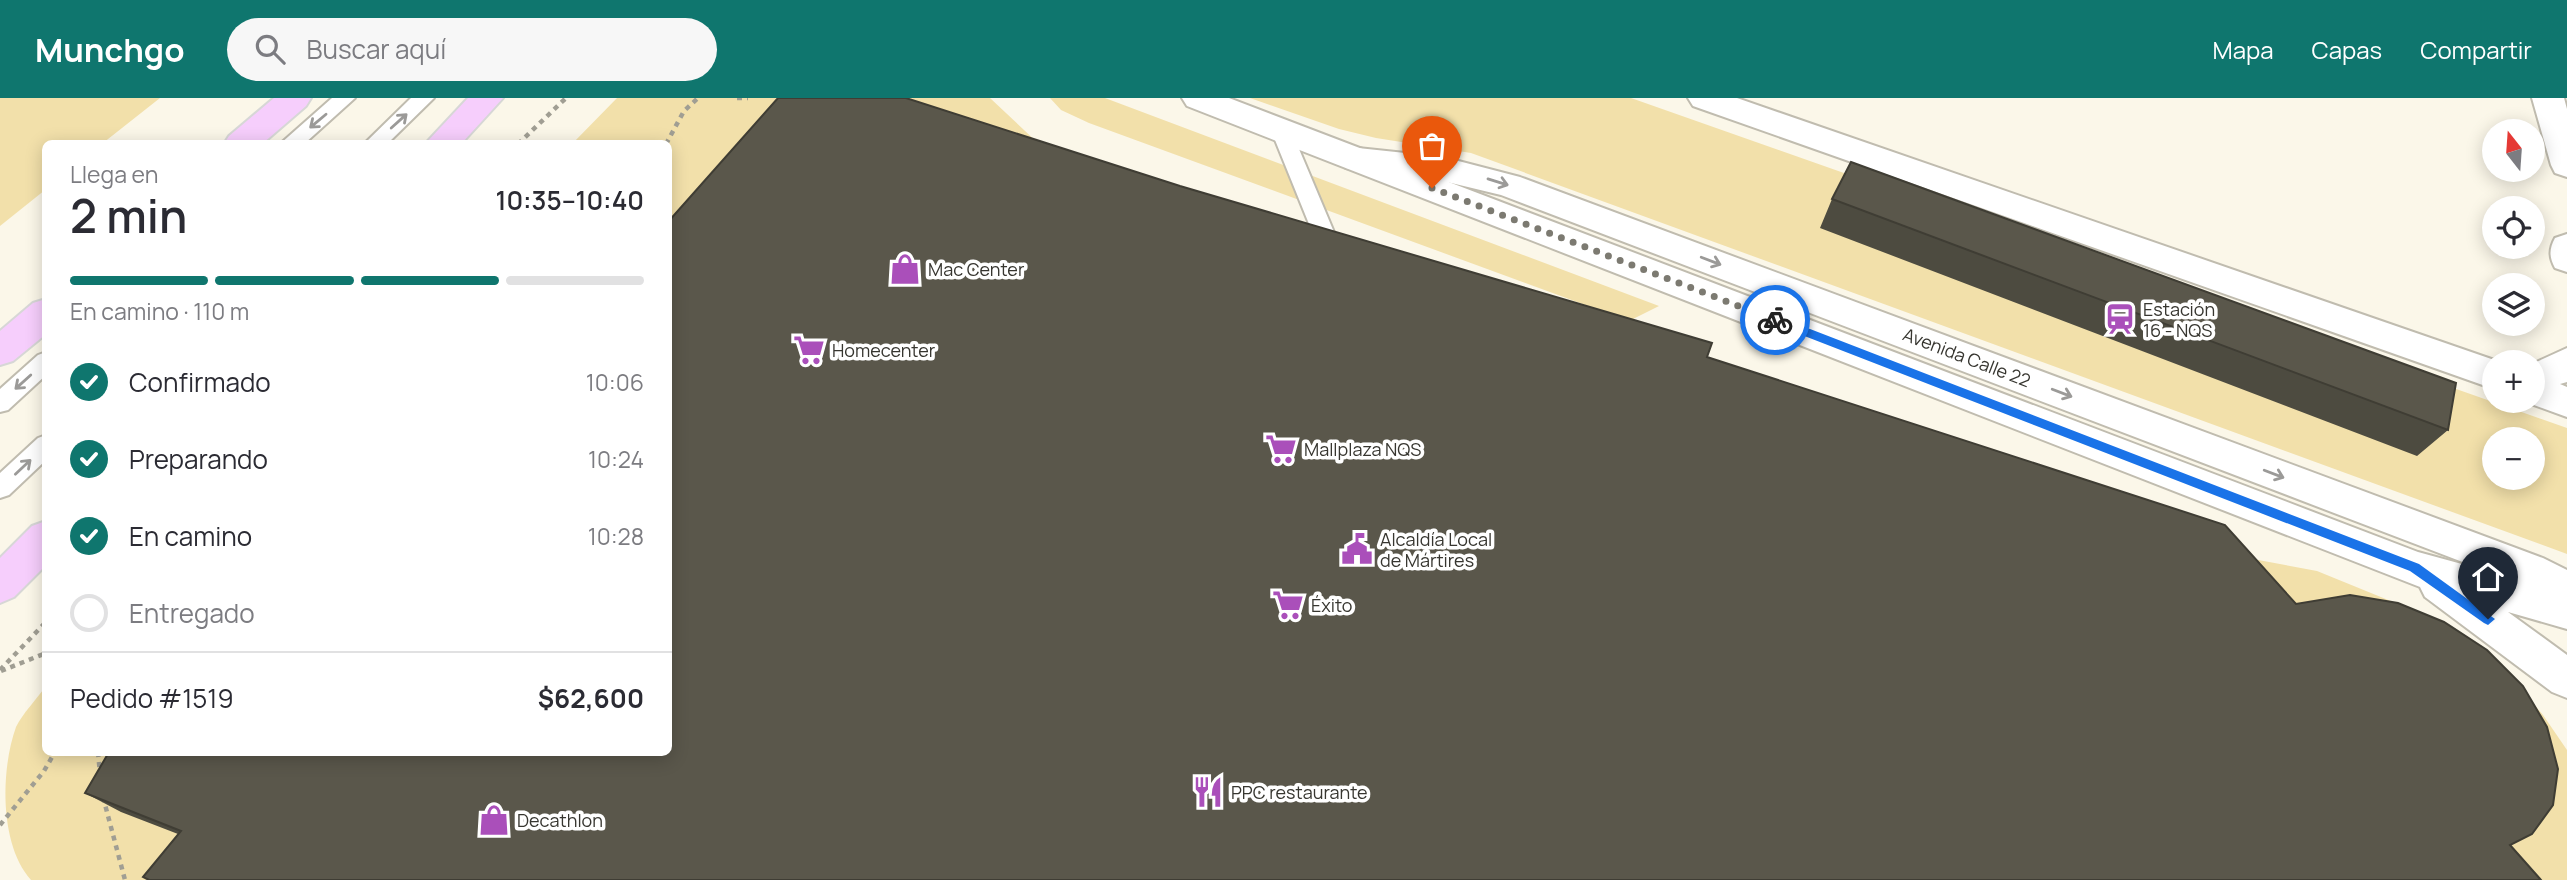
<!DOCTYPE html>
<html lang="es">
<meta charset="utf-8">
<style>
body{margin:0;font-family:Manrope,sans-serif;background:#f7f7f7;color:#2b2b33;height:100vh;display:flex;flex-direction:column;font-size:26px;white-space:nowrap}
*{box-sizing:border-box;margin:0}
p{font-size:23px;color:#7c7c81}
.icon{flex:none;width:38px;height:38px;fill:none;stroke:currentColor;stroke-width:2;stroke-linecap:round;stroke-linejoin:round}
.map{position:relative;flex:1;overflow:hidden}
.side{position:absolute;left:42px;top:42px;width:630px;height:616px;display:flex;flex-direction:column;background:#fff;border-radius:10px;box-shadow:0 4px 18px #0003}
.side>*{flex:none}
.needle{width:46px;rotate:343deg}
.tools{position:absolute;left:2482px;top:21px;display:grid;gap:14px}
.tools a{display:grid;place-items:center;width:63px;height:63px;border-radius:50%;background:#fff;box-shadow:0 4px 18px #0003;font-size:35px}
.pin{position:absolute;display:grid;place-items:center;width:60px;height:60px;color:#fff;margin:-72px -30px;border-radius:50% 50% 50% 0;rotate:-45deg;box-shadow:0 0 7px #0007}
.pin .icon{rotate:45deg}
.courier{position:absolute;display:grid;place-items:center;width:70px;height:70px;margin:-35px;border:5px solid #1a73e8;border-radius:50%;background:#fff;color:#222;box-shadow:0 2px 9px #0007}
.overview em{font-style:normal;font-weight:600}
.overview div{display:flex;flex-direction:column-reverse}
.overview{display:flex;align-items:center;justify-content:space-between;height:119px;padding:0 28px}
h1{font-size:46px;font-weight:600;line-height:52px}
.bar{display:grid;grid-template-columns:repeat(4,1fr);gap:10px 7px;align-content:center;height:84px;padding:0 28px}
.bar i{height:9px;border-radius:5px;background:#e1e1e2}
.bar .current{background:#0f766e}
.bar p{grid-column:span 4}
.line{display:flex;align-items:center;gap:18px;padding:0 28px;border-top:2px solid #e1e1e2}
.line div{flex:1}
ol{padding:0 28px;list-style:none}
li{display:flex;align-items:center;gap:21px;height:77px}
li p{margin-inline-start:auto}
li .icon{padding:7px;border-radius:50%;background:#0f766e;color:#fff;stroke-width:4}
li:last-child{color:#7c7c81}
li i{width:38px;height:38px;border:4px solid #e1e1e2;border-radius:50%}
header{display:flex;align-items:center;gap:42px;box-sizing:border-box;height:98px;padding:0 35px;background:#0f766e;color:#fff}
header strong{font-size:33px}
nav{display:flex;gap:38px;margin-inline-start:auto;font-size:24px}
.search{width:490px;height:63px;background:#f7f7f7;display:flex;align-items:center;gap:18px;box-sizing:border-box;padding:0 24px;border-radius:38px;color:#7c7c81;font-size:26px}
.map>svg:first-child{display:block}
.green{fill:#f2e0aa;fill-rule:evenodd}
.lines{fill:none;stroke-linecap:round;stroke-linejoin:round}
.service-casing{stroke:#c0bcaf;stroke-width:4}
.minor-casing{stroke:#c0bcaf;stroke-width:4}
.tertiary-casing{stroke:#c0bcaf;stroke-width:4}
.trunk-casing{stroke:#d7d7d6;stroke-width:4}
.path{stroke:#a09e93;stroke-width:4.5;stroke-dasharray:5 5;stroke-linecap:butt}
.service{fill:#fff;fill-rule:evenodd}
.minor{fill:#fff;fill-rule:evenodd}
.tertiary{fill:#fff;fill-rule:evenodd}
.trunk{fill:#f6cefc;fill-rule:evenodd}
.wall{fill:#4d4b40}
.building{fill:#5a574b;stroke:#3f3d34;stroke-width:2}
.oneway{stroke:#9b9a98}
.route{fill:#1a73e8}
.done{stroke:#7c7a71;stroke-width:7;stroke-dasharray:0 12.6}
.labels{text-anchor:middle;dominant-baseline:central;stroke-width:7;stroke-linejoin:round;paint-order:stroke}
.poi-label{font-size:18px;fill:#373630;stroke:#fff;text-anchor:start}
.street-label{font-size:18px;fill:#373630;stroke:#fff}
</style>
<header>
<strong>Munchgo</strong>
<div class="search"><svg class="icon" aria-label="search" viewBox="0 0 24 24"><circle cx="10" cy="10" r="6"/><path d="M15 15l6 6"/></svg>Buscar aquí</div>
<nav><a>Mapa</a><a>Capas</a><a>Compartir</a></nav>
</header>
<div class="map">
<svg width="2567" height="782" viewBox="0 0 2567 782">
<rect width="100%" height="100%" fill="#fbf7e9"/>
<!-- green -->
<path class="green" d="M0 0H160L103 45 46 46 45 92 0 128Z
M617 0H815L669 170 668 46H572Z
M825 0H990L1040 47Z
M1050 0H1105L1659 208 1629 223 1089 25 1061 12Z
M1250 0H1631L2567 330V456L1471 55 1376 40 1339 31ZM2494 341H2532V380H2494Z
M2199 451 2317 473 2425 517 2491 558 2543 617 2567 652V782H2487L2320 520Z
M45 589 46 654 155 655 215 751 191 782H31C0 748 0 674 16 629 23 615 36 602 45 589Z"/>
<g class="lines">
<defs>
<path id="service" d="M332 0H355L304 46H280Z
M411 0H434L387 46H364Z
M1281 25 1291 32 1344 158 1341 164H1325L1322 158 1271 32Z
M46 254V277L8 312 0 314V291L38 257Z
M46 337V362L9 397 0 400V375L38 340Z"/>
<path id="minor" d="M1358 50 1443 59 1520 79 2543 460 2567 472V509L2515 484 1501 97 1443 83 1346 70 1342 62 1346 54Z"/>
<path id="tertiary" d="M1182 0H1229L2418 454 2567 495V531L2508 514 2567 557V600L2552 594 2425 499 2420 489 1187 8Z
M1688 0H1737L2500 264H2494V291L1693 8Z
M2532 0H2564L2567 11V79L2555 75 2551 67Z
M2567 136V174L2555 170C2549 159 2549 151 2555 140Z
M2567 250V284L2560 286 2567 289V319L2523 303H2532V266Z"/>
<path id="trunk" d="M274 0H311L306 8 262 46H224L229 38Z
M468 0H503L461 46H425Z
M46 201V236L13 263 0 267V233L33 205Z
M46 423V467L14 499 0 505V460L32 428Z"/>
</defs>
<!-- service casing -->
<use href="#service" class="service-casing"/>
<!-- minor casing -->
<use href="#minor" class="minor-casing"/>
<!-- tertiary casing -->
<use href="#tertiary" class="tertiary-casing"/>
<!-- trunk casing -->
<use href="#trunk" class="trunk-casing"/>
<!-- path -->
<path class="path" d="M737 0H748
M518 46 566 0
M666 46 684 13 698 0
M0 572 46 524
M1 573 46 555
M98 654 100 676
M103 699 125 782
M0 727 44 673 55 654"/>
<!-- service -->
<use href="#service" class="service"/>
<!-- minor -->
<use href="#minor" class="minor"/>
<!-- tertiary -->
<use href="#tertiary" class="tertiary"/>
<!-- trunk -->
<use href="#trunk" class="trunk"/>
</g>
<!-- wall -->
<path class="wall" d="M1832 101 2448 332 2417 358 1820 130Z
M1707 259 2296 506 2398 505 178 736 121 714 85 695Z"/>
<!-- building -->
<path class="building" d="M778 0H906L1180 88 1712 245 1707 259 2225 427 2296 506 2350 497 2398 505 2444 524 2487 552 2523 588 2547 629 2558 671 2553 707 2532 736 2510 747 2541 782H149L143 779 181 733 85 695 109 654H668V124Z
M1851 64 2456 285 2448 332 1832 101Z"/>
<!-- one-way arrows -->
<defs><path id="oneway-shaft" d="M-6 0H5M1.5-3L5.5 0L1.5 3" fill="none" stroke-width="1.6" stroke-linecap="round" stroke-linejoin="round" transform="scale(1.75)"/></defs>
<g class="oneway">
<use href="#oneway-shaft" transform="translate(318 23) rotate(140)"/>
<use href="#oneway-shaft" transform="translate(399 23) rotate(-42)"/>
<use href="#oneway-shaft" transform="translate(1498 84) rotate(17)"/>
<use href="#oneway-shaft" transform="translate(1711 163) rotate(21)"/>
<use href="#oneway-shaft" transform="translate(23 284) rotate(138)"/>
<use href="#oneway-shaft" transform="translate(2062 295) rotate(21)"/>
<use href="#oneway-shaft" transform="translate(23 369) rotate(-43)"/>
<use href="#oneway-shaft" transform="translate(2274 376) rotate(21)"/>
</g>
<!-- route -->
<path class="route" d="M1771 219H1779L2419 466 2495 521 2488 527 2484 525 2410 473 1771 225Z"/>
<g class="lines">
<!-- done -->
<path class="done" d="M1432 90 1775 222"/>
</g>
<!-- icons -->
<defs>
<symbol id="shop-bare" viewBox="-9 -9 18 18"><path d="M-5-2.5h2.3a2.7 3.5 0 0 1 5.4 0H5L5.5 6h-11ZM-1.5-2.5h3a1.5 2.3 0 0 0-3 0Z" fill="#aa4fba" stroke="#fff" stroke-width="2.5" paint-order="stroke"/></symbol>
<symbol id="station-bare" viewBox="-9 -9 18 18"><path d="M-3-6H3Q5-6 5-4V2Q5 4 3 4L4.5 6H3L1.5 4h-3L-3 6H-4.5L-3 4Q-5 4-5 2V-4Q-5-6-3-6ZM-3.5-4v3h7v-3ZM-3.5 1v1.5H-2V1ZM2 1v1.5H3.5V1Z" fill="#aa4fba" stroke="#fff" stroke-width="2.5" paint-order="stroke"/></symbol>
<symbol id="supermarket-bare" viewBox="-9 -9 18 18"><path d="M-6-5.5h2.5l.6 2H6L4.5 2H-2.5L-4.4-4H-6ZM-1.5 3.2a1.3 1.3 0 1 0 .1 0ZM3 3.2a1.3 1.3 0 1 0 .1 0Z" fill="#aa4fba" stroke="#fff" stroke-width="2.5" paint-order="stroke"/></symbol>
<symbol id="civic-bare" viewBox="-9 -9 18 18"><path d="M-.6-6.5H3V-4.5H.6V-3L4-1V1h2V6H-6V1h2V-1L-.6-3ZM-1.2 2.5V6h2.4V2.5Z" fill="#aa4fba" stroke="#fff" stroke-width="2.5" paint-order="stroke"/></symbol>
<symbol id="restaurant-bare" viewBox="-9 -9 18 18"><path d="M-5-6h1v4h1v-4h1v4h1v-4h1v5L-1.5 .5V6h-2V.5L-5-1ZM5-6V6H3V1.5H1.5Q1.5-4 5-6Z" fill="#aa4fba" stroke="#fff" stroke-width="2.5" paint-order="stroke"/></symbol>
</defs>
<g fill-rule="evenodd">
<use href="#shop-bare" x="883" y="149" width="44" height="44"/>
<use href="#station-bare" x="2098" y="199" width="44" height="44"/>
<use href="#supermarket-bare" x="787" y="230" width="44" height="44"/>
<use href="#supermarket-bare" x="1259" y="329" width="44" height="44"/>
<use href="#civic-bare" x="1335" y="429" width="44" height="44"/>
<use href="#supermarket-bare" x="1266" y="485" width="44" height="44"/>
<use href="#restaurant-bare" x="1186" y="672" width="44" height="44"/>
<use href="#shop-bare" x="472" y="700" width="44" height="44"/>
</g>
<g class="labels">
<!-- poi labels -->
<g class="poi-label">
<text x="928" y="171">Mac Center</text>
<text x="2143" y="211">Estación<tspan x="2143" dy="21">16 - NQS</tspan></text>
<text x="832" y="252">Homecenter</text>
<text x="1304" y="351">Mallplaza NQS</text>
<text x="1380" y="441">Alcaldía Local<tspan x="1380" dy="21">de Mártires</tspan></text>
<text x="1311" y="507">Éxito</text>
<text x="1231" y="694">PPC restaurante</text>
<text x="517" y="722">Decathlon</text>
</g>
<!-- street labels -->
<g class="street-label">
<text transform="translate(1967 259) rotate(21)">Avenida Calle 22</text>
</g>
</g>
</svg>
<div class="tools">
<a><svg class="needle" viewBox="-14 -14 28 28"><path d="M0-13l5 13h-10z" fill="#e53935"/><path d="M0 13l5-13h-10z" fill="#7c7c81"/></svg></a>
<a><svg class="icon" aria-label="locate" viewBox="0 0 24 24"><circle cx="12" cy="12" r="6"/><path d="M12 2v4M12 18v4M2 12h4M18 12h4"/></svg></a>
<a><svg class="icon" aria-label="layers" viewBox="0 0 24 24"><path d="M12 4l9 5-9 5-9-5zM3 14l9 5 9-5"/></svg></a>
<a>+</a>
<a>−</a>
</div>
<div class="pin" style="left:1432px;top:90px;background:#ea580c"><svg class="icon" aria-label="bag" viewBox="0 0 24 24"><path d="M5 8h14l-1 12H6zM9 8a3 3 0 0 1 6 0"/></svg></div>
<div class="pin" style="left:2488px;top:521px;background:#1f2937"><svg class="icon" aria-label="home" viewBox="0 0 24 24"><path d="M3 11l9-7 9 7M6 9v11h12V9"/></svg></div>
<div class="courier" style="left:1775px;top:222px"><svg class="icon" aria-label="bike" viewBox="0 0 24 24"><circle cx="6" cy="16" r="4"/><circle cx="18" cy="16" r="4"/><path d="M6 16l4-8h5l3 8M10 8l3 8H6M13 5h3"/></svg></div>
<section class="side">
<div class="overview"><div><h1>2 min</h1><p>Llega en</p></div><em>10:35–10:40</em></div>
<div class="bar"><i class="current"></i><i class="current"></i><i class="current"></i><i></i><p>En camino · 110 m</p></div>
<ol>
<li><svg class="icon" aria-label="check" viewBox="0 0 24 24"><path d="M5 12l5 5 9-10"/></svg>Confirmado<p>10:06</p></li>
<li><svg class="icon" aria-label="check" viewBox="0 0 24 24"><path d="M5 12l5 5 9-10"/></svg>Preparando<p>10:24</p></li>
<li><svg class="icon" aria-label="check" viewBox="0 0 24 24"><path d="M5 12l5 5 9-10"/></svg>En camino<p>10:28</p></li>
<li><i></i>Entregado</li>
</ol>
<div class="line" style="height:91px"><div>Pedido #1519</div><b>$62,600</b></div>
</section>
</div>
